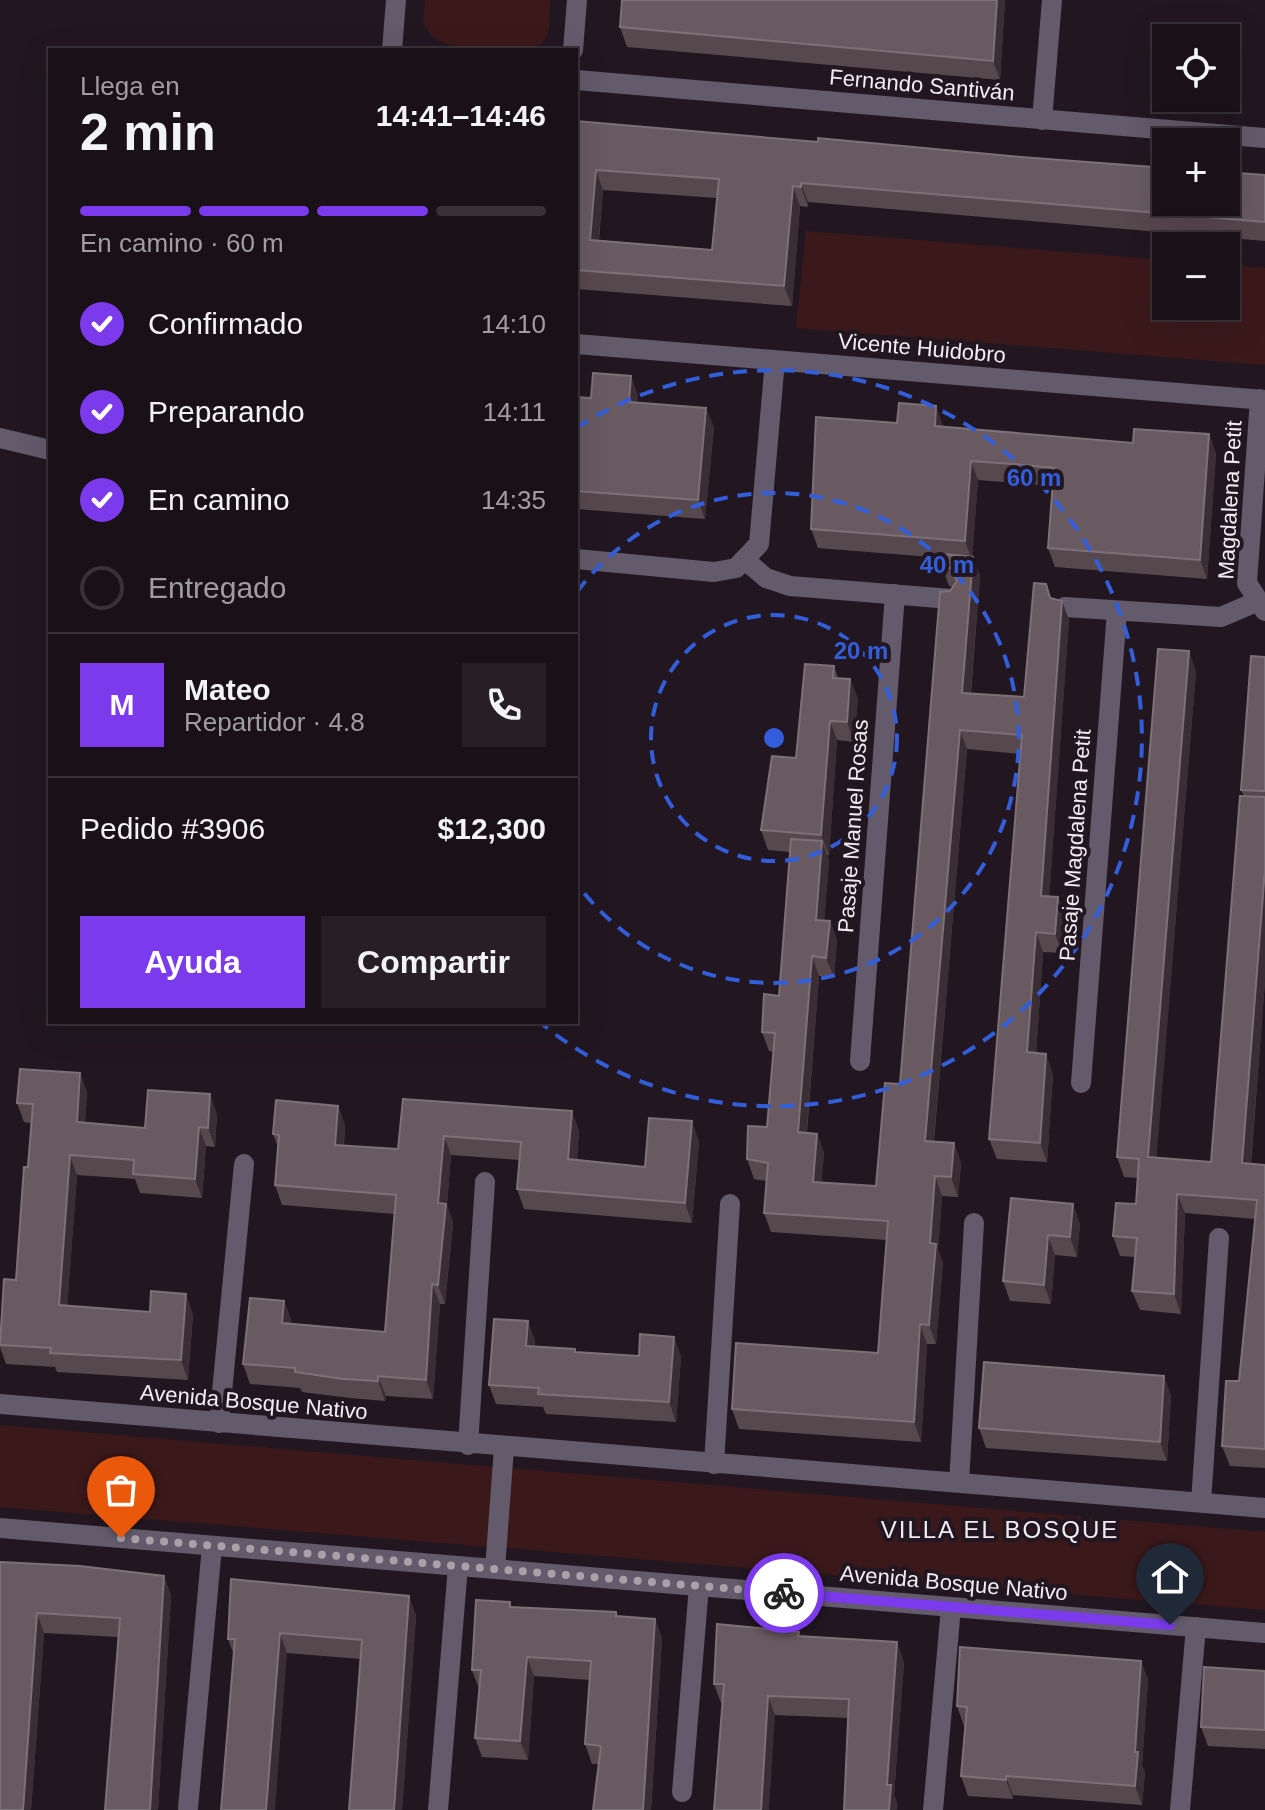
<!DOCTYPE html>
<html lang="es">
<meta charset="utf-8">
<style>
body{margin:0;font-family:Arial,sans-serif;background:#271f25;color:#f1f3f6;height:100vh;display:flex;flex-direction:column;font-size:30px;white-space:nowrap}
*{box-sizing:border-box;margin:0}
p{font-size:26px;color:#9f9da2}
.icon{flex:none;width:44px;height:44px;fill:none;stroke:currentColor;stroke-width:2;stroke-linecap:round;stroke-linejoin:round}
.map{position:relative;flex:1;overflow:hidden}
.drawer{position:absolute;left:48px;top:48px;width:530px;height:976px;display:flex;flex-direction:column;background:#1a1118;border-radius:0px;box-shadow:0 8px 32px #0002,0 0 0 2px #383137}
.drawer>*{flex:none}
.buttons{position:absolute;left:1152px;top:24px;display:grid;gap:16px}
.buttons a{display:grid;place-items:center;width:88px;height:88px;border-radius:0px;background:#1a1118;box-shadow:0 8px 32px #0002,0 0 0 2px #383137;font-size:40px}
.pin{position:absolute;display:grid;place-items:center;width:68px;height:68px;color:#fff;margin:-82px -34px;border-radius:50% 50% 50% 0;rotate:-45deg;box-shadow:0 0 8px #0007}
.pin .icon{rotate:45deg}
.courier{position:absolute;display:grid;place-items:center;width:80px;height:80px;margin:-40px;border:6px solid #7c3aed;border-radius:50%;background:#fff;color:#222;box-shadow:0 2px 10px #0007}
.head em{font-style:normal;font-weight:600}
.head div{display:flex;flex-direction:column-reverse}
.head{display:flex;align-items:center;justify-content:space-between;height:136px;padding:0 32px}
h1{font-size:52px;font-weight:600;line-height:60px}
.bar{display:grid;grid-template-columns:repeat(4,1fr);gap:12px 8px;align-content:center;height:96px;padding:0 32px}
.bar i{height:10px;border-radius:6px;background:#383137}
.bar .on{background:#7c3aed}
.bar p{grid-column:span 4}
.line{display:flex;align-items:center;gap:20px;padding:0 32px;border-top:2px solid #383137}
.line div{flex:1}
.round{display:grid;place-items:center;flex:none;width:84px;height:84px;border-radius:0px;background:#271f25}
ol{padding:0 32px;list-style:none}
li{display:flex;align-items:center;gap:24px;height:88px}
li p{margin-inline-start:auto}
li .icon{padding:8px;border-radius:50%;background:#7c3aed;color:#fff;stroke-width:4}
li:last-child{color:#9f9da2}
li i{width:44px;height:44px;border:4px solid #383137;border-radius:50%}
.action{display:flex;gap:16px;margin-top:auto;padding:16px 32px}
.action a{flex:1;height:92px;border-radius:0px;background:#7c3aed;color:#fff;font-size:32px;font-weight:600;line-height:92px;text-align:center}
.action a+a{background:#271f25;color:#f1f3f6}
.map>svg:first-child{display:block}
.green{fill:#3b191b}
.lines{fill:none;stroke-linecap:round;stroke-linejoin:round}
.minor{stroke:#635b6b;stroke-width:20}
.wall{fill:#57484e;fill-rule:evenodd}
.shaded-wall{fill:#3b2d34}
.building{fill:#685a60;stroke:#7d7077;stroke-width:2;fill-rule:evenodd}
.done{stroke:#aaa1a8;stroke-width:8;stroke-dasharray:0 14.4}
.route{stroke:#7c3aed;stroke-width:10}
.ring{fill:none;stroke:#325edb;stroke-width:4;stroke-dasharray:14 10}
.labels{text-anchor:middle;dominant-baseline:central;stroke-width:8;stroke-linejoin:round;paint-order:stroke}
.street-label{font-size:22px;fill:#f3ebf2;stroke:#221720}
.neighbourhood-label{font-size:24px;letter-spacing:2px;fill:#f3ebf2;stroke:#221720}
.centre{fill:#325edb;stroke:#221720;stroke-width:4}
.ring-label{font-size:24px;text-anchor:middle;font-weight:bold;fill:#325edb;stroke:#221720;stroke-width:8;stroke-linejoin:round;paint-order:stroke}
</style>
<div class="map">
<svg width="1265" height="1810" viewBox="0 0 1265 1810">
<rect width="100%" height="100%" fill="#221720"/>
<!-- green -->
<path class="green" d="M425 0H550C549 12 552 35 542 43 529 56 450 50 436 39 431 36 427 29 423 24Z
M806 231 1166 260V306H1226V265L1265 268V365L796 328Z
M0 1425 1265 1532V1610L0 1507Z"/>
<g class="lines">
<!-- minor -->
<path class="minor" d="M392 50 396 0
M573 50 577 0
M576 80 1265 138
M1042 120 1052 0
M576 344 1265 400
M1260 399 1247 583 1265 611
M0 438 50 450
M576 559 714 572 736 568 759 544 775 360
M746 561 766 578 790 586 951 599
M1065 607 1221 617 1256 602
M860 1061 895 594
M1081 1083 1117 611
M0 1404 1265 1508
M219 1423 244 1164
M468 1445 485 1182
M714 1464 730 1204
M959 1483 974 1223
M1201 1502 1219 1238
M0 1528 1265 1633
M495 1569 504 1448
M682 1792 699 1586
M188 1808 212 1546
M438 1810 458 1566
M933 1810 951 1607
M1180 1810 1196 1627"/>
</g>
<!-- wall -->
<path class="wall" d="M1005 0 1000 80 627 47 620 27Z
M576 121 818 142 1265 175V241L808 202V207L800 206 792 306 576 289ZM603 190 717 198 712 250 599 240Z
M638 395 637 402 714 427 705 519 576 509V397L591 398Z
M936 406 943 427 1133 443 1209 434 1216 454 1207 579 1055 567 1048 548 1052 486 978 480 972 557 980 576 971 693 1024 697 1051 598 1062 601 1069 620 1049 896 1058 897 1065 917 1062 953 1043 952 1036 1053 1053 1074 1047 1162 997 1159 989 1139 1020 754 967 749 934 1142 954 1143 961 1163 958 1197 942 1196 938 1250 943 1263 940 1297 936 1344H927L921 1442 739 1429 732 1409 878 1353 887 1240 771 1232 764 1213 766 1181 754 1179 747 1159 767 1127 773 1052 769 1051 762 1032 779 996 790 852 768 850 761 830 796 758 834 666 838 678 858 698 854 742 837 740 829 855H827L829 861 824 920 830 921 837 940 834 977 819 976 807 1133 817 1134 824 1153 821 1182 876 1186 900 1084 950 591 953 587 949 586 942 566 943 558 818 548 811 529 897 423Z
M1265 657V981L1251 1164 1265 1165V1468L1230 1466 1222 1446 1239 1381 1255 1219 1185 1213 1181 1314 1140 1310 1132 1291 1135 1257 1120 1256 1113 1236 1136 1204 1138 1178 1124 1177 1117 1157 1196 671 1156 1158 1211 1162 1244 796 1241 790Z
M80 1073 87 1093 85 1123 145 1128 217 1114 215 1147 206 1146 202 1198 140 1193 135 1179 77 1175 67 1306 150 1312 193 1314 188 1380 57 1372 55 1367 6 1364 0 1347V1331L16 1280 31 1123 24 1122 17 1103Z
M403 1099 579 1130 577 1160 645 1167 699 1141 692 1223 524 1209 517 1189 520 1160 451 1155 447 1205 453 1223 445 1304H440L433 1399 386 1396 385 1401 350 1398 302 1392 300 1388 250 1384 243 1364 284 1301 291 1320 290 1324 385 1332 395 1214 282 1205 275 1185 278 1147 273 1134 338 1106 345 1125 344 1145 398 1149Z
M1011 1198 1080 1223 1077 1257 1055 1255 1051 1304 1010 1301 1003 1281Z
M674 1337 681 1357 676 1422 546 1414 543 1407 496 1404 489 1385 535 1340V1346L575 1349 576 1352 639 1356Z
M1171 1395 1167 1461 986 1448 979 1428Z
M0 1562 164 1576 171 1596 158 1810H105L118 1637 44 1633 31 1810H0Z
M409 1596 416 1616 402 1810H349L361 1659 287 1653 234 1655 228 1639Z
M510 1602 512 1607 616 1612 618 1616 655 1619 662 1638 651 1810H593L599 1764H592L585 1744 590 1680 534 1676 528 1760 482 1757 475 1738 479 1689 472 1670Z
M799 1632 800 1636 904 1662 894 1795 898 1805 848 1718 775 1715 721 1703 714 1684Z
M1141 1661 1148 1680 1142 1765 1145 1772 1142 1805 1013 1795V1799L968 1796 961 1776 965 1726H964L957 1706Z
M1265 1671V1749L1208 1746 1201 1727Z"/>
<!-- shaded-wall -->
<path class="shaded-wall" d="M997 0H1005L1000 80 993 61Z
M596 170 603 190 597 259 590 240Z
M801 183 808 202V207L801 187Z
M793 186 800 206 792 306 784 286Z
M631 376 638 395 636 421 629 402Z
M936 406 943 426 942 446 935 426Z
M706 408 714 427 705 519 698 500Z
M1209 434 1216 454 1207 579 1200 560Z
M971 461 978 480 972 560 965 541Z
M973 557 980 576 969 712 962 693Z
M1062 601 1069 620 1048 915 1041 896Z
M1189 651 1196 671 1155 1177 1148 1157Z
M850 679 858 698 854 742 847 722Z
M830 721 837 740 829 855 821 835Z
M960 730 967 749 932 1161 925 1141Z
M822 841 829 861 823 939 816 920Z
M1265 869V981L1249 1183 1242 1163Z
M1058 897 1065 917 1062 953 1055 934Z
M830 921 837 940 834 977 826 958Z
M1036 932 1043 952 1035 1072 1027 1052Z
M812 956 819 976 805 1152 798 1132Z
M1046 1054 1053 1074 1047 1162 1040 1143Z
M80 1073 87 1093 84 1142 77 1122Z
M210 1094 217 1114 215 1147 208 1128Z
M338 1106 345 1125 342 1164 335 1145Z
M572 1111 579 1130 575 1179 568 1159Z
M692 1121 699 1141 692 1223 685 1203Z
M199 1127 206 1146 202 1198 195 1179Z
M817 1134 824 1153 820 1201 813 1182Z
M444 1136 451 1155 447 1205 453 1223 445 1304 438 1285V1203Z
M954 1143 961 1163 958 1197 951 1177Z
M70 1155 77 1175 66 1325 59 1305Z
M935 1176 942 1196 938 1250 943 1263 936 1344 929 1325 930 1243Z
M1177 1194 1185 1213 1181 1314 1174 1294Z
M1073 1204 1080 1223 1077 1257 1070 1237Z
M1048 1235 1055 1255 1051 1304 1044 1285Z
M432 1284 440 1304 433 1399 426 1380Z
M186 1294 193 1314 188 1380 181 1360Z
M284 1301 291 1320 289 1343 282 1323Z
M528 1321 535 1340 533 1365 526 1346Z
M920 1324 927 1344 921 1442 914 1422Z
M674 1337 681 1357 676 1422 669 1402Z
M378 1376 386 1396 385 1401 378 1381Z
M1164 1376 1171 1395 1167 1461 1160 1442Z
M164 1576 171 1596 158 1810H150Z
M409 1596 416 1616 402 1810H394Z
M37 1613 44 1633 31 1810H23Z
M655 1619 662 1638 651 1810H643Z
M280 1633 287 1653 275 1810H266Z
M897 1642 904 1662 894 1795 898 1805 897 1810H889L887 1785Z
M527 1657 534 1676 528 1760 520 1741Z
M1141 1661 1148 1680 1142 1765 1145 1772 1142 1805 1135 1786V1752Z
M768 1696 775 1715 769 1810H761Z
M1006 1776 1013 1795V1799L1006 1780Z"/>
<!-- building -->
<path class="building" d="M622 0H997L993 61 620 27Z
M576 121 818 142V138L1021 157 1166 168V202H1226V172L1265 175V222L801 183V187L793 186 784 286 576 270ZM596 170 719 179 712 250 590 240Z
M593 373 631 376 629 402 706 408 698 500 576 491V397L591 398Z
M899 403 936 406 935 426 1133 443 1134 429 1209 434 1200 560 1048 548 1054 468 1013 464 971 461 965 541 811 529 816 417 897 423Z
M943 554 973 557 962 693 1024 697 1034 583 1046 584 1050 598 1062 601 1041 896 1058 897 1055 934 1036 932 1027 1052 1046 1054 1040 1143 989 1139 1022 735 960 730 925 1141 954 1143 951 1177 935 1176 930 1243 936 1244 933 1277 929 1325 920 1324 914 1422 732 1409 736 1343 878 1353 888 1221 764 1213 768 1163 747 1159 748 1126 767 1127 775 1033 762 1032 764 994 779 996 791 839 822 841 816 920 830 921 826 958 812 956 798 1132 817 1134 813 1182 876 1186 885 1083 900 1084 940 592 950 591 957 581 952 569 942 566Z
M1158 649 1189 651 1148 1157 1211 1162 1240 796 1265 797V869L1242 1163 1265 1165V1449L1222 1446 1226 1381H1239L1257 1200 1177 1194 1174 1294 1132 1291 1137 1238 1113 1236 1116 1203 1136 1204 1139 1159 1117 1157Z
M1251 656 1265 657V791L1241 790Z
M805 664 834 666 833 678 850 679 847 722 830 721 821 835 761 830 772 756 796 758Z
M20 1069 80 1073 77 1122 145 1128 148 1090 210 1094 208 1128 199 1127 195 1179 133 1174 134 1160 70 1155 59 1305 150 1312 151 1291 186 1294 181 1360 50 1353 51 1348 0 1345 4 1279 16 1280 24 1167H28L33 1104 17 1103Z
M403 1099 572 1111 568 1159 645 1167 649 1118 692 1121 685 1203 517 1189 521 1142 444 1136 438 1203 446 1204 438 1285 432 1284 426 1380 378 1376V1381L343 1379 295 1372V1368L243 1364 250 1298 284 1301 282 1323 385 1332 396 1195 275 1185 279 1135 273 1134 276 1100 338 1106 335 1145 398 1149Z
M1011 1198 1073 1204 1070 1237 1048 1235 1044 1285 1003 1281Z
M494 1319 528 1321 526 1346 575 1349V1352L639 1356 640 1334 674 1337 669 1402 538 1394 539 1388 489 1385Z
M984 1362 1164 1376 1160 1442 979 1428Z
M0 1562 80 1566 164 1576 150 1810H105L120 1618 37 1613 23 1810H0Z
M231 1579 409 1596 394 1810H349L362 1640 280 1633 266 1810H221L235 1639H228Z
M476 1600 510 1602V1607L616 1612V1616L655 1619 643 1810H593L601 1746 585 1744 591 1661 527 1657 520 1741 475 1738 481 1670H472Z
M717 1624 799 1632 798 1636 897 1642 887 1785H891L889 1810H844L849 1699 768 1696 761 1810H714L724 1684H714Z
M960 1647 1141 1661 1135 1752H1138L1135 1786 1006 1776V1780L961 1776 967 1707 957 1706Z
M1204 1667 1265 1671V1730L1201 1727Z"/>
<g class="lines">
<!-- done -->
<path class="done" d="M121 1538 784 1593"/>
<!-- route -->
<path class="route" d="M784 1593 1170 1625"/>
</g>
<!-- distance rings -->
<g class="ring">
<circle cx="774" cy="738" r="123"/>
<path d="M577 592A245 245 0 1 1 577 884"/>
<path d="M576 428A368 368 0 1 1 542 1024"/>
</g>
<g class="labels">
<!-- street labels -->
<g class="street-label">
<text transform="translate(922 85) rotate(5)">Fernando Santiván</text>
<text transform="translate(922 348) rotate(5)">Vicente Huidobro</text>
<text transform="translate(1230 500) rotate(-87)">Magdalena Petit</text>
<text transform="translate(853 826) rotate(-86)">Pasaje Manuel Rosas</text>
<text transform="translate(1075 845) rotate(-86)">Pasaje Magdalena Petit</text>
<text transform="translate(254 1402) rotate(5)">Avenida Bosque Nativo</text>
<text transform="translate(954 1583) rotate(5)">Avenida Bosque Nativo</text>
</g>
<!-- neighbourhood labels -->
<g class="neighbourhood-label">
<text x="1000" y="1529">VILLA EL BOSQUE</text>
</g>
</g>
<circle cx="774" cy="738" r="12" class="centre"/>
<g class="ring-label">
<text x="1034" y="486">60 m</text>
<text x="947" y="573">40 m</text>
<text x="861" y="659">20 m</text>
</g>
</svg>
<div class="buttons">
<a><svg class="icon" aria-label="locate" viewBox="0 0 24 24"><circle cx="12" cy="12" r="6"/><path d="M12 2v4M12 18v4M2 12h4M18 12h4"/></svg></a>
<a>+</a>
<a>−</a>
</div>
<div class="pin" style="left:121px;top:1538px;background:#ea580c"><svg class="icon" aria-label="bag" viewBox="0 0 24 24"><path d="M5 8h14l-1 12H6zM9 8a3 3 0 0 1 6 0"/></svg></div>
<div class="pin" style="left:1170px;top:1625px;background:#1f2937"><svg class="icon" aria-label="home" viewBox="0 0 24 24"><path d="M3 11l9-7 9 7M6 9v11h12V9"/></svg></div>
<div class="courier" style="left:784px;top:1593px"><svg class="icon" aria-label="bike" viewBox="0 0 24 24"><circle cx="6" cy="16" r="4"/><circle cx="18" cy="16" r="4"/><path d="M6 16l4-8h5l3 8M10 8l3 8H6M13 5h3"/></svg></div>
<section class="drawer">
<div class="head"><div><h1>2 min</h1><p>Llega en</p></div><em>14:41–14:46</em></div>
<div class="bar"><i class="on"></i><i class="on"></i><i class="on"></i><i></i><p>En camino · 60 m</p></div>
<ol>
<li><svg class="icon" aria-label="check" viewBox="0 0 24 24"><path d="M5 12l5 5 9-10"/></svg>Confirmado<p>14:10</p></li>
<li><svg class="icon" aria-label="check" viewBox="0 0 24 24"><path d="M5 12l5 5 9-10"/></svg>Preparando<p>14:11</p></li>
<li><svg class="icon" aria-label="check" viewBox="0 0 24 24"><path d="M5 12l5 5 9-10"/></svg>En camino<p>14:35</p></li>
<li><i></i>Entregado</li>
</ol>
<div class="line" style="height:144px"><b class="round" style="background:#7c3aed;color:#fff">M</b><div><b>Mateo</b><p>Repartidor · 4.8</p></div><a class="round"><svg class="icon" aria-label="phone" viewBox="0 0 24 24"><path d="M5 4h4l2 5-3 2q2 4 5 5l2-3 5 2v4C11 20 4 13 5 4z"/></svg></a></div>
<div class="line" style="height:104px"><div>Pedido #3906</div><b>$12,300</b></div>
<div class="action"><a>Ayuda</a><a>Compartir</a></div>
</section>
</div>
